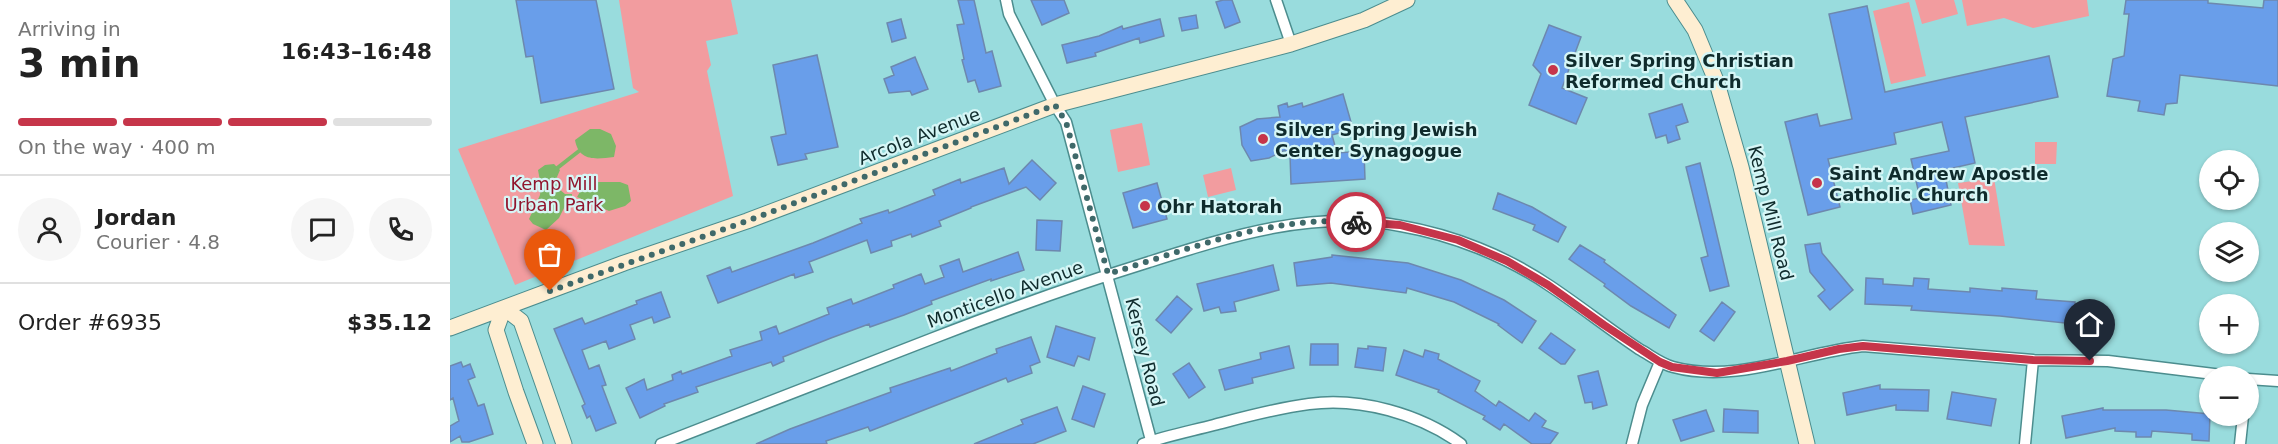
<!DOCTYPE html>
<meta charset="utf-8">
<style>
body{margin:0;font-family:"DejaVu Sans",sans-serif;background:#f6f6f6;color:#222;height:100vh;display:flex;flex-direction:column;font-size:22px;white-space:nowrap}
*{box-sizing:border-box;margin:0}
p{font-size:20px;color:#767676}
.icon{flex:none;width:33px;height:33px;fill:none;stroke:currentColor;stroke-width:2;stroke-linecap:round;stroke-linejoin:round}
.map{position:relative;flex:1;overflow:hidden}
.drawer{display:flex;flex-direction:column;background:#fff;width:450px}
.drawer>*{flex:none}
.buttons{position:absolute;left:1749px;top:150px;display:grid;gap:12px}
.buttons a{display:grid;place-items:center;width:60px;height:60px;border-radius:50%;background:#fff;box-shadow:0 2px 4px #0004;font-size:30px}
.pin{position:absolute;display:grid;place-items:center;width:51px;height:51px;color:#fff;margin:-62px -26px;border-radius:50% 50% 50% 0;rotate:-45deg;box-shadow:0 0 6px #0007}
.pin .icon{rotate:45deg}
.courier{position:absolute;display:grid;place-items:center;width:60px;height:60px;margin:-30px;border:4px solid #c6354a;border-radius:50%;background:#fff;color:#222;box-shadow:0 2px 8px #0007}
.head em{font-style:normal;font-weight:600}
.head div{display:flex;flex-direction:column-reverse}
.head{display:flex;align-items:center;justify-content:space-between;height:102px;padding:0 18px}
h1{font-size:39px;font-weight:600;line-height:45px}
.bar{display:grid;grid-template-columns:repeat(4,1fr);gap:9px 6px;align-content:center;height:72px;padding:0 18px}
.bar i{height:8px;border-radius:4px;background:#e0e0e0}
.bar .active{background:#c6354a}
.bar p{grid-column:span 4}
.line{display:flex;align-items:center;gap:15px;padding:0 18px;border-top:2px solid #e0e0e0}
.line div{flex:1}
.round{display:grid;place-items:center;flex:none;width:63px;height:63px;border-radius:32px;background:#f6f6f6}
main{display:flex;flex:1;min-height:0}
.map>svg:first-child{display:block}
.green{fill:#f29c9f}
.water{fill:#7db767}
.lines{fill:none;stroke-linecap:round;stroke-linejoin:round}
.stream{stroke:#7db767;stroke-width:4}
.building{fill:#699eea;stroke:#6d88ae;stroke-width:1.5}
.street-casing{stroke:#4c8d8e;stroke-width:13}
.secondary-casing{stroke:#4c8d8e;stroke-width:17}
.street{stroke:#fff;stroke-width:10}
.secondary{stroke:#feeed2;stroke-width:15}
.done{stroke:#3f696a;stroke-width:6;stroke-dasharray:0 10.8}
.route{stroke:#c6354a;stroke-width:8}
.poi-dot{fill:#c6354a;stroke:#d6f6f6;stroke-width:2}
.labels{text-anchor:middle;dominant-baseline:central;stroke-width:4.5;stroke-linejoin:round;paint-order:stroke}
.poi-label{font-size:18px;font-weight:bold;fill:#0f2b2c;stroke:#d6f6f6;text-anchor:start}
.street-label{font-size:18px;fill:#0f2b2c;stroke:#d6f6f6}
.park-label{font-size:18px;fill:#91162e;stroke:#d6f6f6}
</style>
<main>
<section class="drawer">
<div class="head"><div><h1>3 min</h1><p>Arriving in</p></div><em>16:43–16:48</em></div>
<div class="bar"><i class="active"></i><i class="active"></i><i class="active"></i><i></i><p>On the way · 400 m</p></div>
<div class="line" style="height:108px"><a class="round"><svg class="icon" aria-label="person" viewBox="0 0 24 24"><circle cx="12" cy="8" r="4"/><path d="M4 21q1-7 8-7t8 7"/></svg></a><div><b>Jordan</b><p>Courier · 4.8</p></div><a class="round"><svg class="icon" aria-label="chat" viewBox="0 0 24 24"><path d="M4 5h16v11H9l-5 4z"/></svg></a><a class="round"><svg class="icon" aria-label="phone" viewBox="0 0 24 24"><path d="M5 4h4l2 5-3 2q2 4 5 5l2-3 5 2v4C11 20 4 13 5 4z"/></svg></a></div>
<div class="line" style="height:78px"><div>Order #6935</div><b>$35.12</b></div>
</section>
<div class="map">
<svg width="1828" height="444" viewBox="0 0 1828 444">
<rect width="100%" height="100%" fill="#99dcdd"/>
<!-- green -->
<path class="green" d="M169 0H281L288 34 256 41 261 65 257 71 283 196 65 285 8 149 189 92 183 88Z
M1465 0H1504L1508 14 1472 24Z
M1512 0H1637L1639 16 1583 28 1554 18 1517 26Z
M1459 2 1476 76 1441 84 1423 11Z
M692 123 700 165 668 172 660 130Z
M1585 142H1607L1606 164H1585Z
M781 168 786 190 758 197 753 175Z
M1544 178 1555 246 1519 245 1508 183Z"/>
<!-- water -->
<path class="water" d="M140 129H150L161 134 166 146 164 157C146 159 129 162 125 140Z
M104 164 110 170 107 177 109 189 115 194H122V199L117 202 109 218 96 230 83 224 79 219 90 195 91 186 88 170 95 165Z
M144 182H170L178 185 181 201 175 206 159 211 127 197 134 185Z"/>
<g class="lines">
<!-- stream -->
<path class="stream" d="M106 169 129 151"/>
</g>
<!-- building -->
<path class="building" d="M66 0H146L164 89 91 103 83 56 76 57Z
M508 0H524L536 53 542 51 551 86 529 92 525 80 518 82 512 60 514 59 507 25 514 24Z
M581 0H614L619 13 592 25Z
M773 0H782L790 22 775 28 766 2Z
M1676 0H1758V3L1813 8 1814 0H1828V86L1730 75 1727 103 1716 104 1714 115 1688 111 1690 101 1657 96 1663 59 1674 56 1679 14H1674Z
M1417 6 1435 92 1599 56 1608 97 1515 117 1525 163 1494 170 1501 205 1463 214 1460 200 1470 198 1461 159 1499 151 1492 122 1444 133 1446 144 1378 159 1390 207 1358 215 1335 122 1367 114 1370 126 1402 119 1379 14Z
M746 15 748 28 732 31 729 18Z
M451 19 456 38 442 42 437 23Z
M710 19 714 36 690 43 689 38 645 53 646 56 617 63 612 45 649 36 672 26 673 29Z
M1099 25 1131 37 1112 88 1137 98 1126 124 1079 105 1091 74 1083 65Z
M367 55 388 147 355 154 357 159 328 165 321 137 336 134 323 65Z
M465 57 478 89 462 95 460 91 439 93 434 79 444 75 441 67Z
M893 94 903 129 882 135 887 153 914 151 915 179 841 184 840 155 837 156 835 150 819 158 801 161 792 145 790 127 807 119 830 117 828 106 837 103 838 107 852 103 853 107Z
M1232 104 1238 122 1226 126 1230 139 1218 143 1216 135 1206 138 1199 114Z
M582 160 606 183 590 200 576 187 521 207V208L489 221 491 226 462 237 461 234 441 241 442 246 421 253 417 240 359 262 363 272 345 278 344 274 268 303 257 276 280 267 282 272 363 243 412 223 410 219 438 210 439 213 485 195 483 190 510 179 511 183 554 168 559 184Z
M1250 163 1279 286 1260 291 1251 258 1258 256 1236 167Z
M707 183 717 219 683 228 673 193Z
M1048 193 1082 207 1116 227 1108 242 1083 230 1085 225 1043 209Z
M587 220 612 221 610 251 586 250Z
M1370 243 1372 253 1403 290 1380 310 1368 296 1375 290 1360 272 1355 245Z
M1130 245 1155 260 1154 262 1226 315 1219 328 1181 306 1154 286 1155 284 1119 259Z
M568 252 574 270 541 281V279L481 301 482 304 454 315 420 327 419 324 381 338 333 357 334 361 323 366 321 362 246 387 248 392 214 404 215 406 190 418 176 388 194 379 197 390 223 380 222 375 231 371 232 374 282 356 280 350 312 340 310 332 326 326 329 334 379 314 377 308 401 299 403 304 444 288 443 285 471 274 475 284 494 277 490 266 509 259 513 272Z
M882 255 958 263 1011 280 1054 300 1086 321 1072 343 1048 325 1049 324 1004 302 957 288 956 293 881 283 847 286 844 263 882 257Z
M823 265 829 290 784 302 786 311 771 313 769 307 754 311 747 284Z
M1416 278 1433 279V284L1463 286 1464 278 1479 279 1478 289 1520 292V288L1552 291V288L1587 291 1586 299 1625 302 1624 324 1550 316 1461 310 1462 306 1415 304Z
M211 292 220 317 204 323 202 317 180 325 185 339 159 349 156 341 132 350 139 369 149 365 156 385 152 386 166 423 146 431 140 416 137 418 132 406 135 404 104 329 132 318 135 324 187 304 186 301Z
M727 296 742 309 721 333 706 320Z
M1272 302 1285 312 1264 341 1250 331Z
M606 326 645 338 639 360 628 356 624 366 597 357Z
M1101 333 1125 350 1115 364H1111L1089 348Z
M581 337 590 362 580 366 582 373 558 382 556 378 420 431 418 427 376 441 377 444H306L340 429 441 392 440 388 500 368 501 371 547 353 546 349Z
M861 344H888V365H860Z
M839 346 844 368 802 378 803 383 775 390 769 370 811 359 810 353Z
M918 346 936 348 933 371 905 367 908 348 918 349Z
M954 350 973 357 975 350 989 354 988 359 1030 381 1025 391 1046 406 1049 401 1079 421 1085 413 1096 421 1092 427 1108 433 1100 444H1082L1054 424 1050 430 1033 419 1035 416 988 392 989 390 946 375Z
M11 362 13 367 20 364 25 377 18 380 28 406 34 404 43 434 19 442H12L10 436 0 442V426L9 421 3 398 0 400V366Z
M739 363 755 387 739 398 723 374Z
M1148 371 1157 405 1143 409 1142 402 1135 403 1128 376Z
M1430 385V389L1479 390 1478 411 1446 410V405L1397 415 1393 393Z
M633 386 655 394 644 427 622 419Z
M1502 392 1546 399 1541 426 1497 419Z
M607 407 616 431 583 444H524L573 424 571 420Z
M1653 408V410H1716L1760 414 1759 441 1742 440V434L1702 431 1701 437H1686V432L1665 431V428L1616 438 1612 416Z
M1274 409 1308 411V433L1273 432Z
M1256 410 1264 431 1231 441 1223 420Z"/>
<g class="lines">
<defs>
<path id="street" d="M556 0 559 14 605 105 616 122 702 444
M826 0 841 44
M1798 379 1828 381
M211 444C301 409 391 374 481 339 553 311 625 285 699 262 781 236 865 209 951 226 1003 235 1056 256 1100 286 1130 306 1159 329 1189 349 1200 355 1211 364 1223 367 1286 384 1350 353 1413 346L1583 360 1658 361 1780 376
M693 444C716 436 741 431 764 425 795 417 827 408 859 404 910 397 970 414 1011 444
M1182 444 1192 405 1210 362
M1575 444 1583 360
M1790 444 1793 416"/>
<path id="secondary" d="M1225 0 1245 30 1267 83 1291 167 1357 444
M0 328 174 263 297 221 605 105 841 44 914 20 957 0
M85 444 66 392 46 330 54 308 71 321 114 444"/>
</defs>
<!-- street casing -->
<use href="#street" class="street-casing"/>
<!-- secondary casing -->
<use href="#secondary" class="secondary-casing"/>
<!-- street -->
<use href="#street" class="street"/>
<!-- secondary -->
<use href="#secondary" class="secondary"/>
</g>
<g class="lines">
<!-- done -->
<path class="done" d="M100 291 297 221 605 105 616 122 658 274C737 250 822 215 906 222"/>
<!-- route -->
<path class="route" d="M906 222 950 225 1008 240 1057 261 1098 285 1154 325 1210 362 1222 367 1267 373 1337 361 1389 349 1413 346 1583 360 1640 361"/>
</g>
<!-- markers -->
<g class="poi-dot">
<circle cx="1103" cy="70" r="6"/>
<circle cx="813" cy="139" r="6"/>
<circle cx="1367" cy="183" r="6"/>
<circle cx="695" cy="206" r="6"/>
</g>
<g class="labels">
<!-- poi labels -->
<g class="poi-label">
<text x="1115" y="60">Silver Spring Christian<tspan x="1115" dy="21">Reformed Church</tspan></text>
<text x="825" y="129">Silver Spring Jewish<tspan x="825" dy="21">Center Synagogue</tspan></text>
<text x="1379" y="173">Saint Andrew Apostle<tspan x="1379" dy="21">Catholic Church</tspan></text>
<text x="707" y="206">Ohr Hatorah</text>
</g>
<!-- street labels -->
<g class="street-label">
<text transform="translate(469 136) rotate(-21)">Arcola Avenue</text>
<text transform="translate(1321 213) rotate(76)">Kemp Mill Road</text>
<text transform="translate(555 294) rotate(-20)">Monticello Avenue</text>
<text transform="translate(695 352) rotate(76)">Kersey Road</text>
</g>
<!-- park labels -->
<g class="park-label">
<text x="104" y="183">Kemp Mill<tspan x="104" dy="21">Urban Park</tspan></text>
</g>
</g>
</svg>
<div class="buttons">
<a><svg class="icon" aria-label="locate" viewBox="0 0 24 24"><circle cx="12" cy="12" r="6"/><path d="M12 2v4M12 18v4M2 12h4M18 12h4"/></svg></a>
<a><svg class="icon" aria-label="layers" viewBox="0 0 24 24"><path d="M12 4l9 5-9 5-9-5zM3 14l9 5 9-5"/></svg></a>
<a>+</a>
<a>−</a>
</div>
<div class="pin" style="left:100px;top:291px;background:#ea580c"><svg class="icon" aria-label="bag" viewBox="0 0 24 24"><path d="M5 8h14l-1 12H6zM9 8a3 3 0 0 1 6 0"/></svg></div>
<div class="pin" style="left:1640px;top:361px;background:#1f2937"><svg class="icon" aria-label="home" viewBox="0 0 24 24"><path d="M3 11l9-7 9 7M6 9v11h12V9"/></svg></div>
<div class="courier" style="left:906px;top:222px"><svg class="icon" aria-label="bike" viewBox="0 0 24 24"><circle cx="6" cy="16" r="4"/><circle cx="18" cy="16" r="4"/><path d="M6 16l4-8h5l3 8M10 8l3 8H6M13 5h3"/></svg></div>
</div>
</main>
